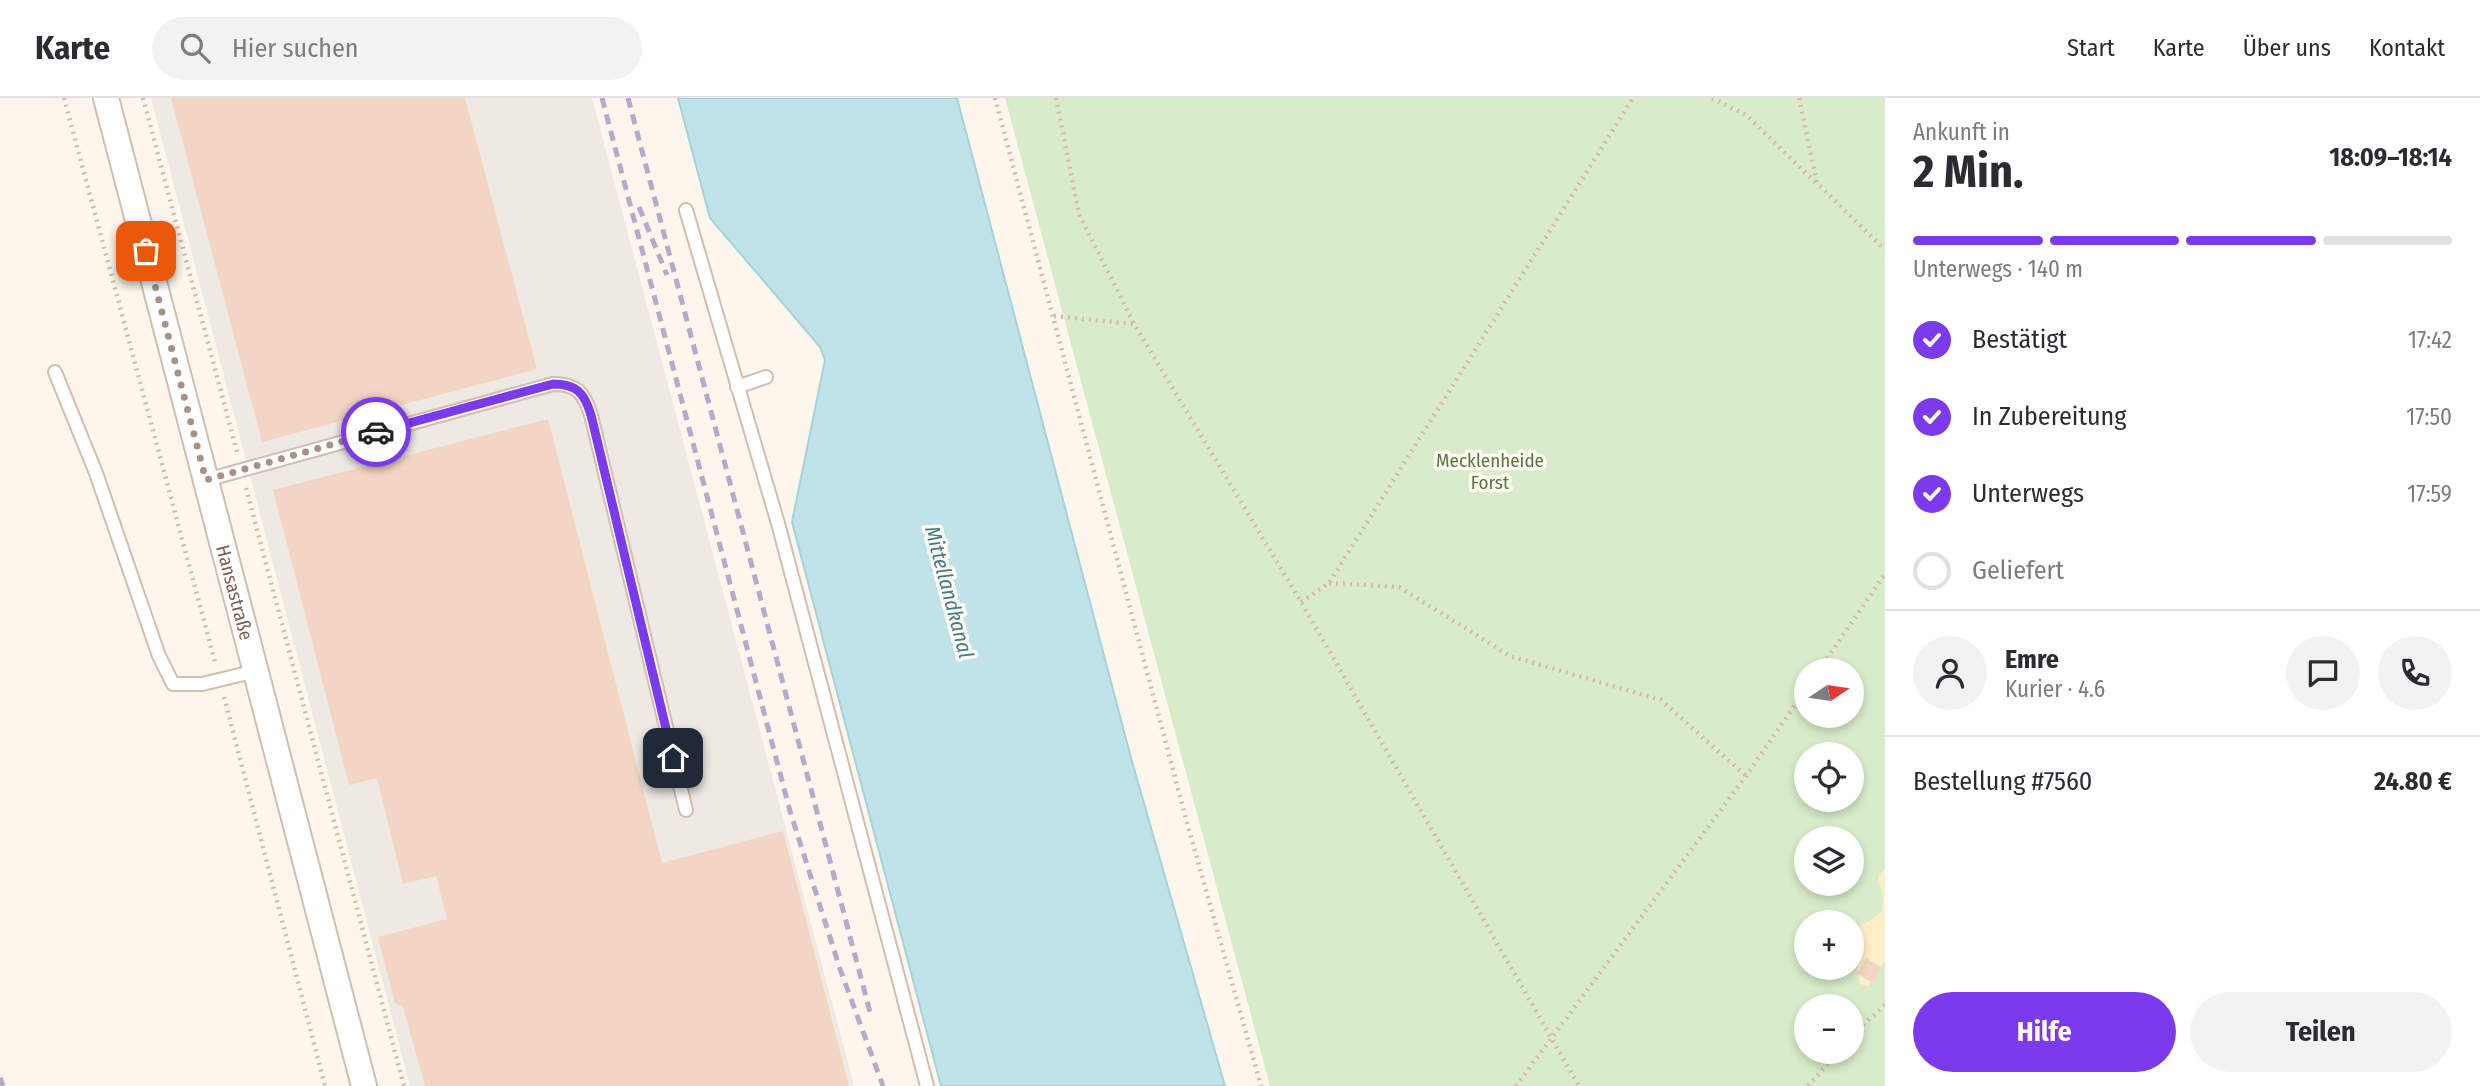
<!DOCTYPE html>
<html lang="de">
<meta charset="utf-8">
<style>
body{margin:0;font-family:"Fira Sans Condensed",sans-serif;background:#f2f2f3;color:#2b2b33;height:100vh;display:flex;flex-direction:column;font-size:26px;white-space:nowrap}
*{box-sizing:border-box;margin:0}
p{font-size:23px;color:#7c7c81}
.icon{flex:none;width:38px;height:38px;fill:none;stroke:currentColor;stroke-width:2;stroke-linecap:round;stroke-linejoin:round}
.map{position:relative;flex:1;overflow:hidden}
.side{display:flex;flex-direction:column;background:#fff;width:595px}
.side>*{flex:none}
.needle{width:46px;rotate:77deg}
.controls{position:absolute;left:1794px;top:560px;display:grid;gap:14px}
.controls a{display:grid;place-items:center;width:70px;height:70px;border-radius:50%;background:#fff;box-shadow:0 4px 10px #0003;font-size:35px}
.pin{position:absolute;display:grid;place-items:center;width:60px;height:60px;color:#fff;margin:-30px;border-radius:14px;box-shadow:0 4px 10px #0006}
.courier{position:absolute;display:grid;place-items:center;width:70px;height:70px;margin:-35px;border:5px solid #7c3aed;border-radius:50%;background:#fff;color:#222;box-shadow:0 2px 9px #0007}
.headline em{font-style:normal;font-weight:700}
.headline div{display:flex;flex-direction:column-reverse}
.headline{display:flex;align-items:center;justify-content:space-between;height:119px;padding:0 28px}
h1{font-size:46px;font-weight:700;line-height:52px}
.bar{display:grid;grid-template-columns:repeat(4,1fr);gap:10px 7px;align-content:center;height:84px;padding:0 28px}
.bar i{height:9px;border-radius:5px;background:#e1e1e2}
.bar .active{background:#7c3aed}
.bar p{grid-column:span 4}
.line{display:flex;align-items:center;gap:18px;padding:0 28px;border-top:2px solid #e1e1e2}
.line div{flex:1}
.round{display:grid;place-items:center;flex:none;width:74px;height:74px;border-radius:37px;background:#f2f2f3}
ol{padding:0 28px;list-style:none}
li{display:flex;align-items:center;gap:21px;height:77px}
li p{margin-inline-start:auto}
li .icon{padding:7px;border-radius:50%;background:#7c3aed;color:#fff;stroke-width:4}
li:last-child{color:#7c7c81}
li i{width:38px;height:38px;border:4px solid #e1e1e2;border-radius:50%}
.cta{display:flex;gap:14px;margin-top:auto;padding:14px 28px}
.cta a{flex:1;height:80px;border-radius:42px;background:#7c3aed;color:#fff;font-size:28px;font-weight:700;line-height:80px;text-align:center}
.cta a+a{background:#f2f2f3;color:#2b2b33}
header{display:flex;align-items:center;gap:42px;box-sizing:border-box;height:98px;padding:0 35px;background:#fff;border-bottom:2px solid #e1e1e2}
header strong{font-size:33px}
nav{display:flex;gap:38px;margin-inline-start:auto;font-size:24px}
.search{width:490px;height:63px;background:#f2f2f3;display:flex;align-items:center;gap:18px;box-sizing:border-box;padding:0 24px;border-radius:38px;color:#7c7c81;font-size:26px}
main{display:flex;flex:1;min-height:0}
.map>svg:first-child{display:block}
.industrial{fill:#efe9e4}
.green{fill:#d8ecc9;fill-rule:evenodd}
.sand{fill:#fcefc7}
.water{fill:#bfe3e8;stroke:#a5d3da;stroke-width:2}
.building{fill:#f3d5c3}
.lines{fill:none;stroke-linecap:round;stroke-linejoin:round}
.service-casing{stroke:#d1beb0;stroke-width:16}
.minor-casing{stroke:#d1beb0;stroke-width:28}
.path{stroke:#d9b8a5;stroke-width:4.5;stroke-dasharray:2 5;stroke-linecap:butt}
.service{stroke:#fff;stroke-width:12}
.minor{stroke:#fff;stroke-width:24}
.rail{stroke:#b9a8c9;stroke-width:5;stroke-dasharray:10 7;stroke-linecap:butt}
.done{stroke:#a89285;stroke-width:7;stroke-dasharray:0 12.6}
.route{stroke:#7c3aed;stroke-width:9}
.labels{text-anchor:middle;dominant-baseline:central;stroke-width:7;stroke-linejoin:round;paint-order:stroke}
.park-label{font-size:19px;fill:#537a41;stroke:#fffaf3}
.street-label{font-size:19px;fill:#7a5c4d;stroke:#fffaf3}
.water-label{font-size:21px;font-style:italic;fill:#437c86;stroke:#fffaf3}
</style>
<header>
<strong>Karte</strong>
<div class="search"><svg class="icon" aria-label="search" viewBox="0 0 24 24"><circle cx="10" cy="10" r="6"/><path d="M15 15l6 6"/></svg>Hier suchen</div>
<nav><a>Start</a><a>Karte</a><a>Über uns</a><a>Kontakt</a></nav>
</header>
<main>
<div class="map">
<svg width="1885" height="988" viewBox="0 0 1885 988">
<rect width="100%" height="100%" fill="#fdf6ec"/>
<!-- industrial -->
<path class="industrial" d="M151 0H592L854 988H410Z"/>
<!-- green -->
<path class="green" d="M1005 0H1885V988H1270ZM1806 572H1852V618H1806ZM1806 656H1852V702H1806ZM1806 740H1852V786H1806ZM1806 824H1852V870H1806ZM1806 908H1852V954H1806Z"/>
<!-- sand -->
<path class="sand" d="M1885 771V863L1868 888 1860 886 1852 844 1855 832 1881 815 1883 798 1878 779Z"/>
<!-- water -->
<path class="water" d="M678 0H957L1131 660 1225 988H941L792 424 825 262 820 249 710 120Z"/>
<!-- building -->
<path class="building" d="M171 0H465L537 271 262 344Z
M548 321 662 765 783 733 849 988H425L403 909 395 905 378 839 447 821 436 778 403 786 377 680 349 687 273 392Z
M1866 860 1882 870 1873 885 1857 876Z"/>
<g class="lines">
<defs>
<path id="service" d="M686 112 779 429 927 988
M55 274 96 375 159 558 173 586H202L256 573
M737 289 766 279
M206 382 553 286C576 286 584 294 591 317L686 712"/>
<g id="minor">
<path id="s1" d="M106 0 364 988"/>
</g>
</defs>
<!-- service casing -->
<use href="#service" class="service-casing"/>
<!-- minor casing -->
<use href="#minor" class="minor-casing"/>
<!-- path -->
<path class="path" d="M64 0 215 564
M143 0 237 354
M995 0 1186 721 1261 988
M1056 0 1079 116 1134 226 1301 504 1579 988
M1712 0 1746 17 1816 85
M1799 0 1817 85 1885 152
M1054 218 1134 226
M246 390 404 988
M1329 485 1399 489 1510 558 1661 602 1746 678
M1301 504 1329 485 1633 0
M1819 572 1885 476
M224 599 325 988
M1852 936 1885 907
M1516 988 1746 678 1806 591
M1808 988 1838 954"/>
<!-- service -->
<use href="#service" class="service"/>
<!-- minor -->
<use href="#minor" class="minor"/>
<!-- rail -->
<path class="rail" d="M602 0 790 713 840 871 883 988
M628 0 870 914
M639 109 667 177
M0 980 3 988"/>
</g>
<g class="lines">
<!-- done -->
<path class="done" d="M146 153 206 382 376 334"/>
<!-- route -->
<path class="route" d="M376 334 553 286C576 286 584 294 591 317L673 660"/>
</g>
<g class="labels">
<!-- park labels -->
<g class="park-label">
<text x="1490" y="362">Mecklenheide<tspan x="1490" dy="22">Forst</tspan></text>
</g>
<!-- street labels -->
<g class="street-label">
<text stroke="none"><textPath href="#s1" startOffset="511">Hansastraße</textPath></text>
</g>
<!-- water labels -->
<g class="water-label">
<text transform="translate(949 494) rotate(75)">Mittellandkanal</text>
</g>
</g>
</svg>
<div class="controls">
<a><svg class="needle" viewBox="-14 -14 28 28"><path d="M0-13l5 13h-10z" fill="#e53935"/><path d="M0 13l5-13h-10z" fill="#7c7c81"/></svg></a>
<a><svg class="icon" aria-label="locate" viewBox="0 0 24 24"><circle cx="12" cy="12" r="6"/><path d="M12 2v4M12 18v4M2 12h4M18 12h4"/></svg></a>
<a><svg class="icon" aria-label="layers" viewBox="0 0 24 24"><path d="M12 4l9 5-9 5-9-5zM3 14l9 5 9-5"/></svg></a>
<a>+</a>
<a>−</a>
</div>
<div class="pin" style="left:146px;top:153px;background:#ea580c"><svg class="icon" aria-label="bag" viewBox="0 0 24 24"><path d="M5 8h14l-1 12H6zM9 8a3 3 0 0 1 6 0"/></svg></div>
<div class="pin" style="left:673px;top:660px;background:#1f2937"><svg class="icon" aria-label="home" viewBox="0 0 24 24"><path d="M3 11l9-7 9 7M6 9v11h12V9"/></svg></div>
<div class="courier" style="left:376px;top:334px"><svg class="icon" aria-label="car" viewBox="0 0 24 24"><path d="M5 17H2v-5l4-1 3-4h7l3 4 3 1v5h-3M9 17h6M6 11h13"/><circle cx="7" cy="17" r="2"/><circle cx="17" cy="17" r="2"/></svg></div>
</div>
<section class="side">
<div class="headline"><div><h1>2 Min.</h1><p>Ankunft in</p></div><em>18:09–18:14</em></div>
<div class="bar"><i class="active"></i><i class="active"></i><i class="active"></i><i></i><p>Unterwegs · 140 m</p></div>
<ol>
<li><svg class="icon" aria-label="check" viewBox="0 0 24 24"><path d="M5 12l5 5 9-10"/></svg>Bestätigt<p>17:42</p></li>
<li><svg class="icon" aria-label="check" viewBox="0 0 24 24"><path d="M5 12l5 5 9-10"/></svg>In Zubereitung<p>17:50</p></li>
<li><svg class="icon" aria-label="check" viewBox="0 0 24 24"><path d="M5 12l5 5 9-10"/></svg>Unterwegs<p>17:59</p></li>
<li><i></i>Geliefert</li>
</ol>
<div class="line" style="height:126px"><a class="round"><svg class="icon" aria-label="person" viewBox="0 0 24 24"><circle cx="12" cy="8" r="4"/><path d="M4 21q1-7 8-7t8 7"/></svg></a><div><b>Emre</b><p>Kurier · 4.6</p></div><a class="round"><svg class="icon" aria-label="chat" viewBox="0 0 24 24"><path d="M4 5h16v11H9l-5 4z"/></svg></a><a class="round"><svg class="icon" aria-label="phone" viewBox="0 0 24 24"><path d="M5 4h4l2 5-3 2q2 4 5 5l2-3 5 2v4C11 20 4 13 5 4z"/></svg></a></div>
<div class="line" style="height:91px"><div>Bestellung #7560</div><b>24.80 €</b></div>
<div class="cta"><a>Hilfe</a><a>Teilen</a></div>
</section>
</main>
